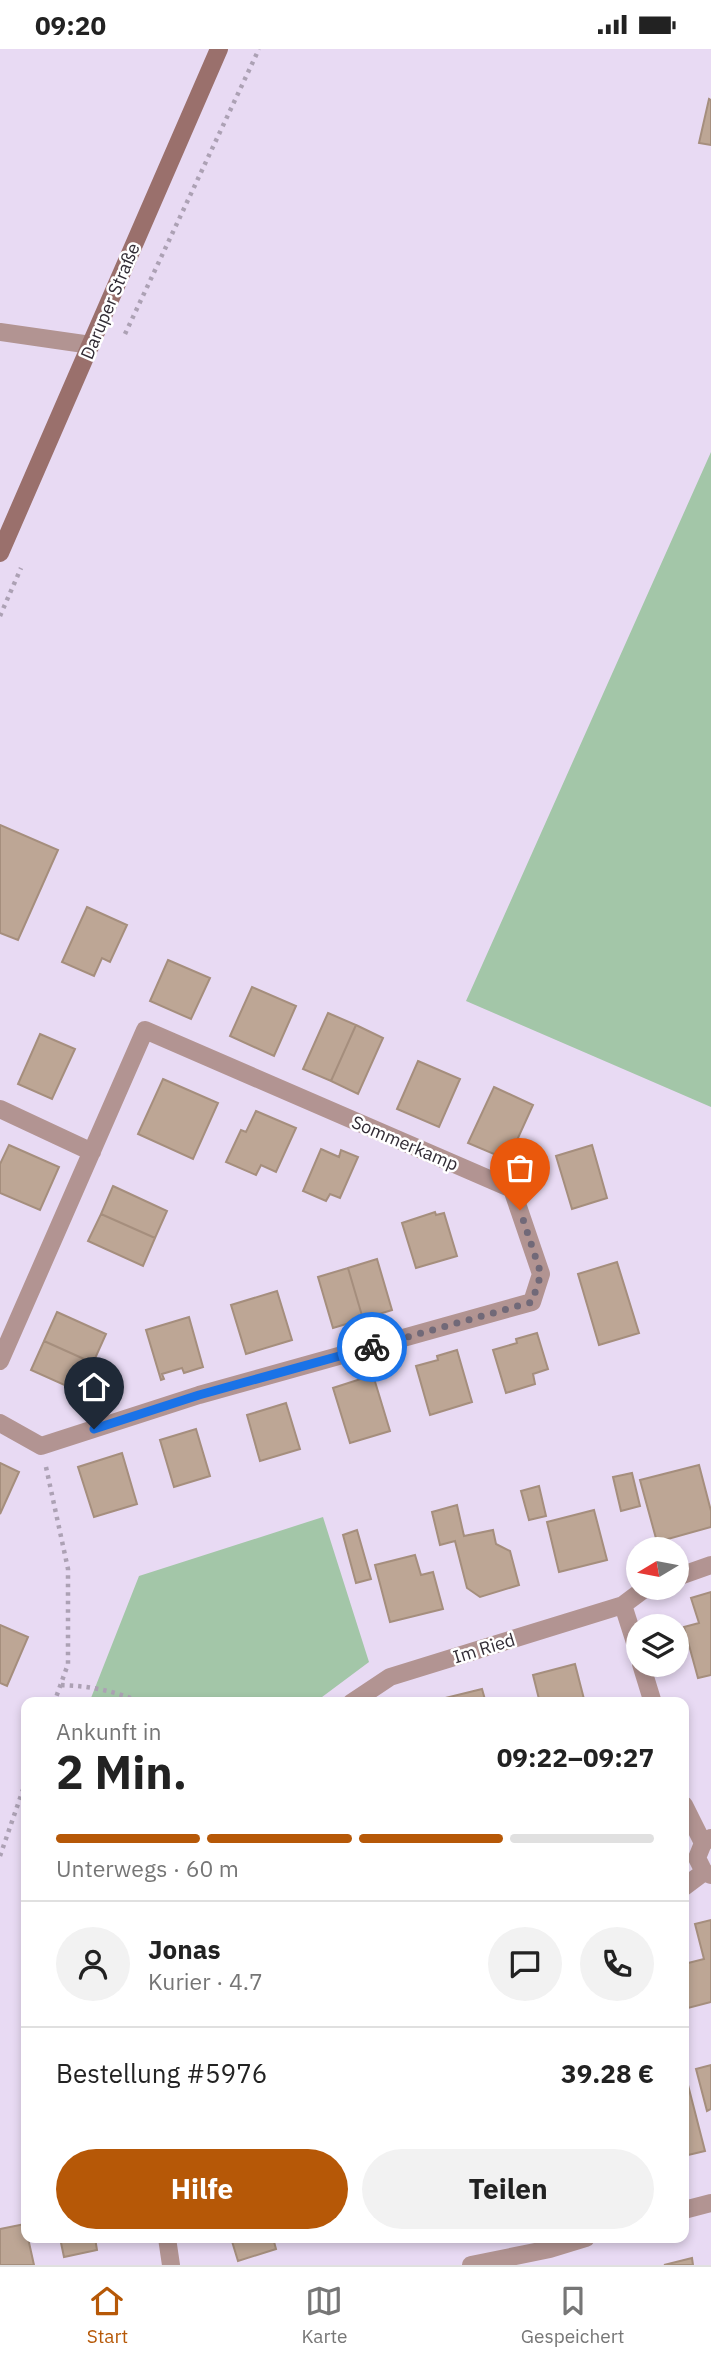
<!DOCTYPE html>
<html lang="de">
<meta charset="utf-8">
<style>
body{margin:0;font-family:"IBM Plex Sans",sans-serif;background:#f2f2f2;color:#222;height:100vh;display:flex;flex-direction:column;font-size:26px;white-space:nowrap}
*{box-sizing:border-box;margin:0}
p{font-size:23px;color:#767676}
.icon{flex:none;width:38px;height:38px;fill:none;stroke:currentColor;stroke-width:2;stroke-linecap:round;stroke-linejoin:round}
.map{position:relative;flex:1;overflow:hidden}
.side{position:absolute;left:21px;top:1648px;width:668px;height:546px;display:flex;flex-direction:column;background:#fff;border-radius:14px;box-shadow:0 4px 10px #0003}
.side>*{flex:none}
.needle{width:46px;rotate:260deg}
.fabs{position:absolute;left:626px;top:1488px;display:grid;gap:14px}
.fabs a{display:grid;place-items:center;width:63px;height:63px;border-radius:50%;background:#fff;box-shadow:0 4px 10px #0003;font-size:35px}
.pin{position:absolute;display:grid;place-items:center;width:60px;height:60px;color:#fff;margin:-72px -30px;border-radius:50% 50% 50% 0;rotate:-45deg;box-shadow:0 0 7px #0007}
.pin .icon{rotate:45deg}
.courier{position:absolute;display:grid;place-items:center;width:70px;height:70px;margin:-35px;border:5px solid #1a73e8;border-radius:50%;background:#fff;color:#222;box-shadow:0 2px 9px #0007}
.overview em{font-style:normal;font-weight:700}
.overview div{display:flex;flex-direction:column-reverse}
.overview{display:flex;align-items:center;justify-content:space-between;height:119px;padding:0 35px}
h1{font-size:46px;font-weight:700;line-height:52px}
.bar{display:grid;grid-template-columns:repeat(4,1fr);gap:10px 7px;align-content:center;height:84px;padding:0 35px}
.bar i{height:9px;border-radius:5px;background:#e0e0e0}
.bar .active{background:#b65807}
.bar p{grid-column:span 4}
.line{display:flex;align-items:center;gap:18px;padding:0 35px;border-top:2px solid #e0e0e0}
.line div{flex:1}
.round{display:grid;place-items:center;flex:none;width:74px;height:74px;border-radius:37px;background:#f2f2f2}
.cta{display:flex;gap:14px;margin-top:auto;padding:14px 35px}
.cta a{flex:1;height:80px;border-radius:42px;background:#b65807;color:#fff;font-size:28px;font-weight:700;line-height:80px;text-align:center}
.cta a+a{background:#f2f2f2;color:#222}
.status{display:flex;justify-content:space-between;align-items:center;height:49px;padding:0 35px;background:#fff;direction:ltr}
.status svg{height:19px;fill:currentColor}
.tab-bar{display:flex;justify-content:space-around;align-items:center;height:98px;border-top:2px solid #e0e0e0;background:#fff;font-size:19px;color:#767676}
.tab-bar a{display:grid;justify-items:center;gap:4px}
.tab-bar .active{color:#b65807}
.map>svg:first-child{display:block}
.green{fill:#a3c6a8}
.building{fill:#bda695;stroke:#a58e7d;stroke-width:2}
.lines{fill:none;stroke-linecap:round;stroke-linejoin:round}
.path{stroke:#aca1b4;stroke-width:4.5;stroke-dasharray:3.5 5;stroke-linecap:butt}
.street{stroke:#b29492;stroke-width:18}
.secondary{stroke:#9a706c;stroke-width:18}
.done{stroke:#716978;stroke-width:7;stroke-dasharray:0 12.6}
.route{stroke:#1a73e8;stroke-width:9}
.labels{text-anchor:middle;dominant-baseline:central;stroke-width:5;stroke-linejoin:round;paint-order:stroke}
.street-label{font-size:18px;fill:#312c35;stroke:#fff}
</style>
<div class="status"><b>09:20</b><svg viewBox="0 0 49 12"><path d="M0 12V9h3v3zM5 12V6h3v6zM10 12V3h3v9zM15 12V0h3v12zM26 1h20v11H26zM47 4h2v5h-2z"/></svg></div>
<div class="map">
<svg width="711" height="2216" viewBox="0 0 711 2216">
<rect width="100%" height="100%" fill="#e8daf3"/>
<!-- green -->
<path class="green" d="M711 403V1058L466 952Z
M323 1468 369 1613 314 1654H89L139 1527Z"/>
<!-- building -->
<path class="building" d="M709 50 711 51V96L699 94Z
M0 776 58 801 18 891 0 884Z
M87 858 127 876 110 913 102 909 94 927 62 913Z
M168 911 210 929 191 970 150 952Z
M252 938 296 957 274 1007 230 987Z
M328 964 356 976 331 1032 303 1020Z
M356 976 383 989 358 1045 331 1032Z
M40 985 75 1000 52 1050 18 1035Z
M418 1012 460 1030 439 1078 397 1060Z
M163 1030 218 1054 193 1110 138 1085Z
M494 1038 533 1056 508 1111 468 1094Z
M256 1062 296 1079 276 1123 261 1116 256 1126 226 1113 241 1081 246 1083Z
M9 1096 59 1118 40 1161 0 1144V1115Z
M592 1096 607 1149 572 1160 556 1107Z
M321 1100 339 1108 341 1101 358 1108 340 1149 330 1145 326 1152 303 1142Z
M113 1137 167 1162 155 1189 101 1165Z
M435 1163 436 1166 444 1164 457 1207 416 1219 402 1174Z
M101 1165 155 1189 143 1217 88 1192Z
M377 1210 392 1261 363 1270 348 1219Z
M617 1213 639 1284 599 1296 578 1225Z
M348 1219 363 1270 333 1279 318 1228Z
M277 1242 292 1291 246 1305 231 1256Z
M57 1263 106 1285 93 1314 44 1292Z
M189 1268 203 1318 184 1324 182 1319 162 1325 164 1330 161 1331 146 1281Z
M537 1284 548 1320 533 1325 535 1335 506 1344 493 1301 517 1294 516 1290Z
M44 1292 93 1314 80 1343 31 1321Z
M457 1301 472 1353 430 1366 416 1317 438 1311 437 1307Z
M373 1326 390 1382 350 1394 333 1339Z
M286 1354 300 1400 260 1412 247 1366Z
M196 1380 210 1427 174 1438 160 1391Z
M122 1404 137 1455 94 1468 78 1418Z
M0 1414 19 1423 0 1465Z
M699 1416 711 1462V1478L657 1493 640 1431Z
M632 1424 640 1457 621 1462 613 1428Z
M539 1437 546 1467 529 1471 521 1442Z
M457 1456 464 1487 493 1481 496 1495 510 1502 519 1536 480 1548 467 1539 455 1492 440 1496 432 1463Z
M594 1461 607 1511 559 1523 547 1473Z
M357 1481 371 1530 356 1534 343 1486Z
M415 1506 421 1526 433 1523 443 1560 390 1573 375 1516Z
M711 1543V1626L698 1629 684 1578 699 1574 691 1549Z
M0 1576 28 1588 7 1637 0 1634Z
M575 1615 585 1654H540L533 1626Z
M482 1640 486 1654H437V1651Z
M711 1871V1953L684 1960V1915L704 1910 695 1875Z
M711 2016V2060L707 2062 696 2020Z
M688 2036 705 2102 684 2107V2037Z
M25 2175 26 2189H28L34 2216H0V2180Z
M60 2189H95L97 2201 64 2208Z
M231 2189H273L276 2200 238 2212Z
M692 2209 693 2216H664Z"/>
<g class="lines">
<!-- path -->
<path class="path" d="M125 285 259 0
M0 567 21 519
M46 1418 68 1520V1615L54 1654
M61 1636C91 1637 115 1642 143 1654
M0 1807 26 1732"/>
<!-- street -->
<path class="street" d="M0 283 91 296
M0 1060 92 1103
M0 1312 145 981 512 1140 541 1225 532 1253 199 1346 41 1397 0 1374
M677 1528 711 1516
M623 1556 639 1606
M641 1615 653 1654
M351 1654 390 1628 623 1556 647 1538
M684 1756 703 1794
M711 1789 703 1794 697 1809 704 1823 711 1826
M684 1838 704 1823
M684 2161 711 2154
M167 2189 171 2216
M471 2216 550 2200 586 2189"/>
<!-- secondary -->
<path class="secondary" d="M0 504 219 0"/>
</g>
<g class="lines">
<!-- done -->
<path class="done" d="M372 1298 532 1253 541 1225 520 1161"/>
<!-- route -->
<path class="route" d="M94 1380 199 1346 372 1298"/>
</g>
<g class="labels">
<!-- street labels -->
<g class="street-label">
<text transform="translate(110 252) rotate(-67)">Daruper Straße</text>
<text transform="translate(405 1094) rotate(23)">Sommerkamp</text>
<text transform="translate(484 1599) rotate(-17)">Im Ried</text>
</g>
</g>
</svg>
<div class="fabs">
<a><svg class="needle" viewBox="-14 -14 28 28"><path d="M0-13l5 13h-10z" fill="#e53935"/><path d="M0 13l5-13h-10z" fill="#767676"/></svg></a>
<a><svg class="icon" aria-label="layers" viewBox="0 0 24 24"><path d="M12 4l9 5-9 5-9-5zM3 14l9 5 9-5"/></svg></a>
</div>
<div class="pin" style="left:520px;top:1161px;background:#ea580c"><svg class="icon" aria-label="bag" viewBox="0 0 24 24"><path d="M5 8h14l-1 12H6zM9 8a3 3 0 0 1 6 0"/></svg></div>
<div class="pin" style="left:94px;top:1380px;background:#1f2937"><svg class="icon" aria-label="home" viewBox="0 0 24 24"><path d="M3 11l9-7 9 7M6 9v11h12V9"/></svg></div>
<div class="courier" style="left:372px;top:1298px"><svg class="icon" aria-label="bike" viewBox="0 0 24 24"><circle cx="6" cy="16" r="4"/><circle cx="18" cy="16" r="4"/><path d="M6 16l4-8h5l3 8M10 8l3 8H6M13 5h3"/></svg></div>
<section class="side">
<div class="overview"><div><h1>2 Min.</h1><p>Ankunft in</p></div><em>09:22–09:27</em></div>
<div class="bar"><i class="active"></i><i class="active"></i><i class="active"></i><i></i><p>Unterwegs · 60 m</p></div>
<div class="line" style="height:126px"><a class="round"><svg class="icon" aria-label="person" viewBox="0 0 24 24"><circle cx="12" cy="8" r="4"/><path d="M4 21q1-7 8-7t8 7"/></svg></a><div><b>Jonas</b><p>Kurier · 4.7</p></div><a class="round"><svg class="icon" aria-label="chat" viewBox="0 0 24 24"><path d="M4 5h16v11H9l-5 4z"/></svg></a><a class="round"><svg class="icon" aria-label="phone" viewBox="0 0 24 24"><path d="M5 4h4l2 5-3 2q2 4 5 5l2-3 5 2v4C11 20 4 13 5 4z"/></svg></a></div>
<div class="line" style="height:91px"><div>Bestellung #5976</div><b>39.28 €</b></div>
<div class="cta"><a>Hilfe</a><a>Teilen</a></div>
</section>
</div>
<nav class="tab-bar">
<a class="active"><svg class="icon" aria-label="home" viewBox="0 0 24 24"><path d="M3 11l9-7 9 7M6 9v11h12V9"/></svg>Start</a>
<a><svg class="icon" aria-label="map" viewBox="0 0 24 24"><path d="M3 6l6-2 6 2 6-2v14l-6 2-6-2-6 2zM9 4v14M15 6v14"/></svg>Karte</a>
<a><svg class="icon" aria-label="saved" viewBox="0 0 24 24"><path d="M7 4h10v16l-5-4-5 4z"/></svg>Gespeichert</a>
</nav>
